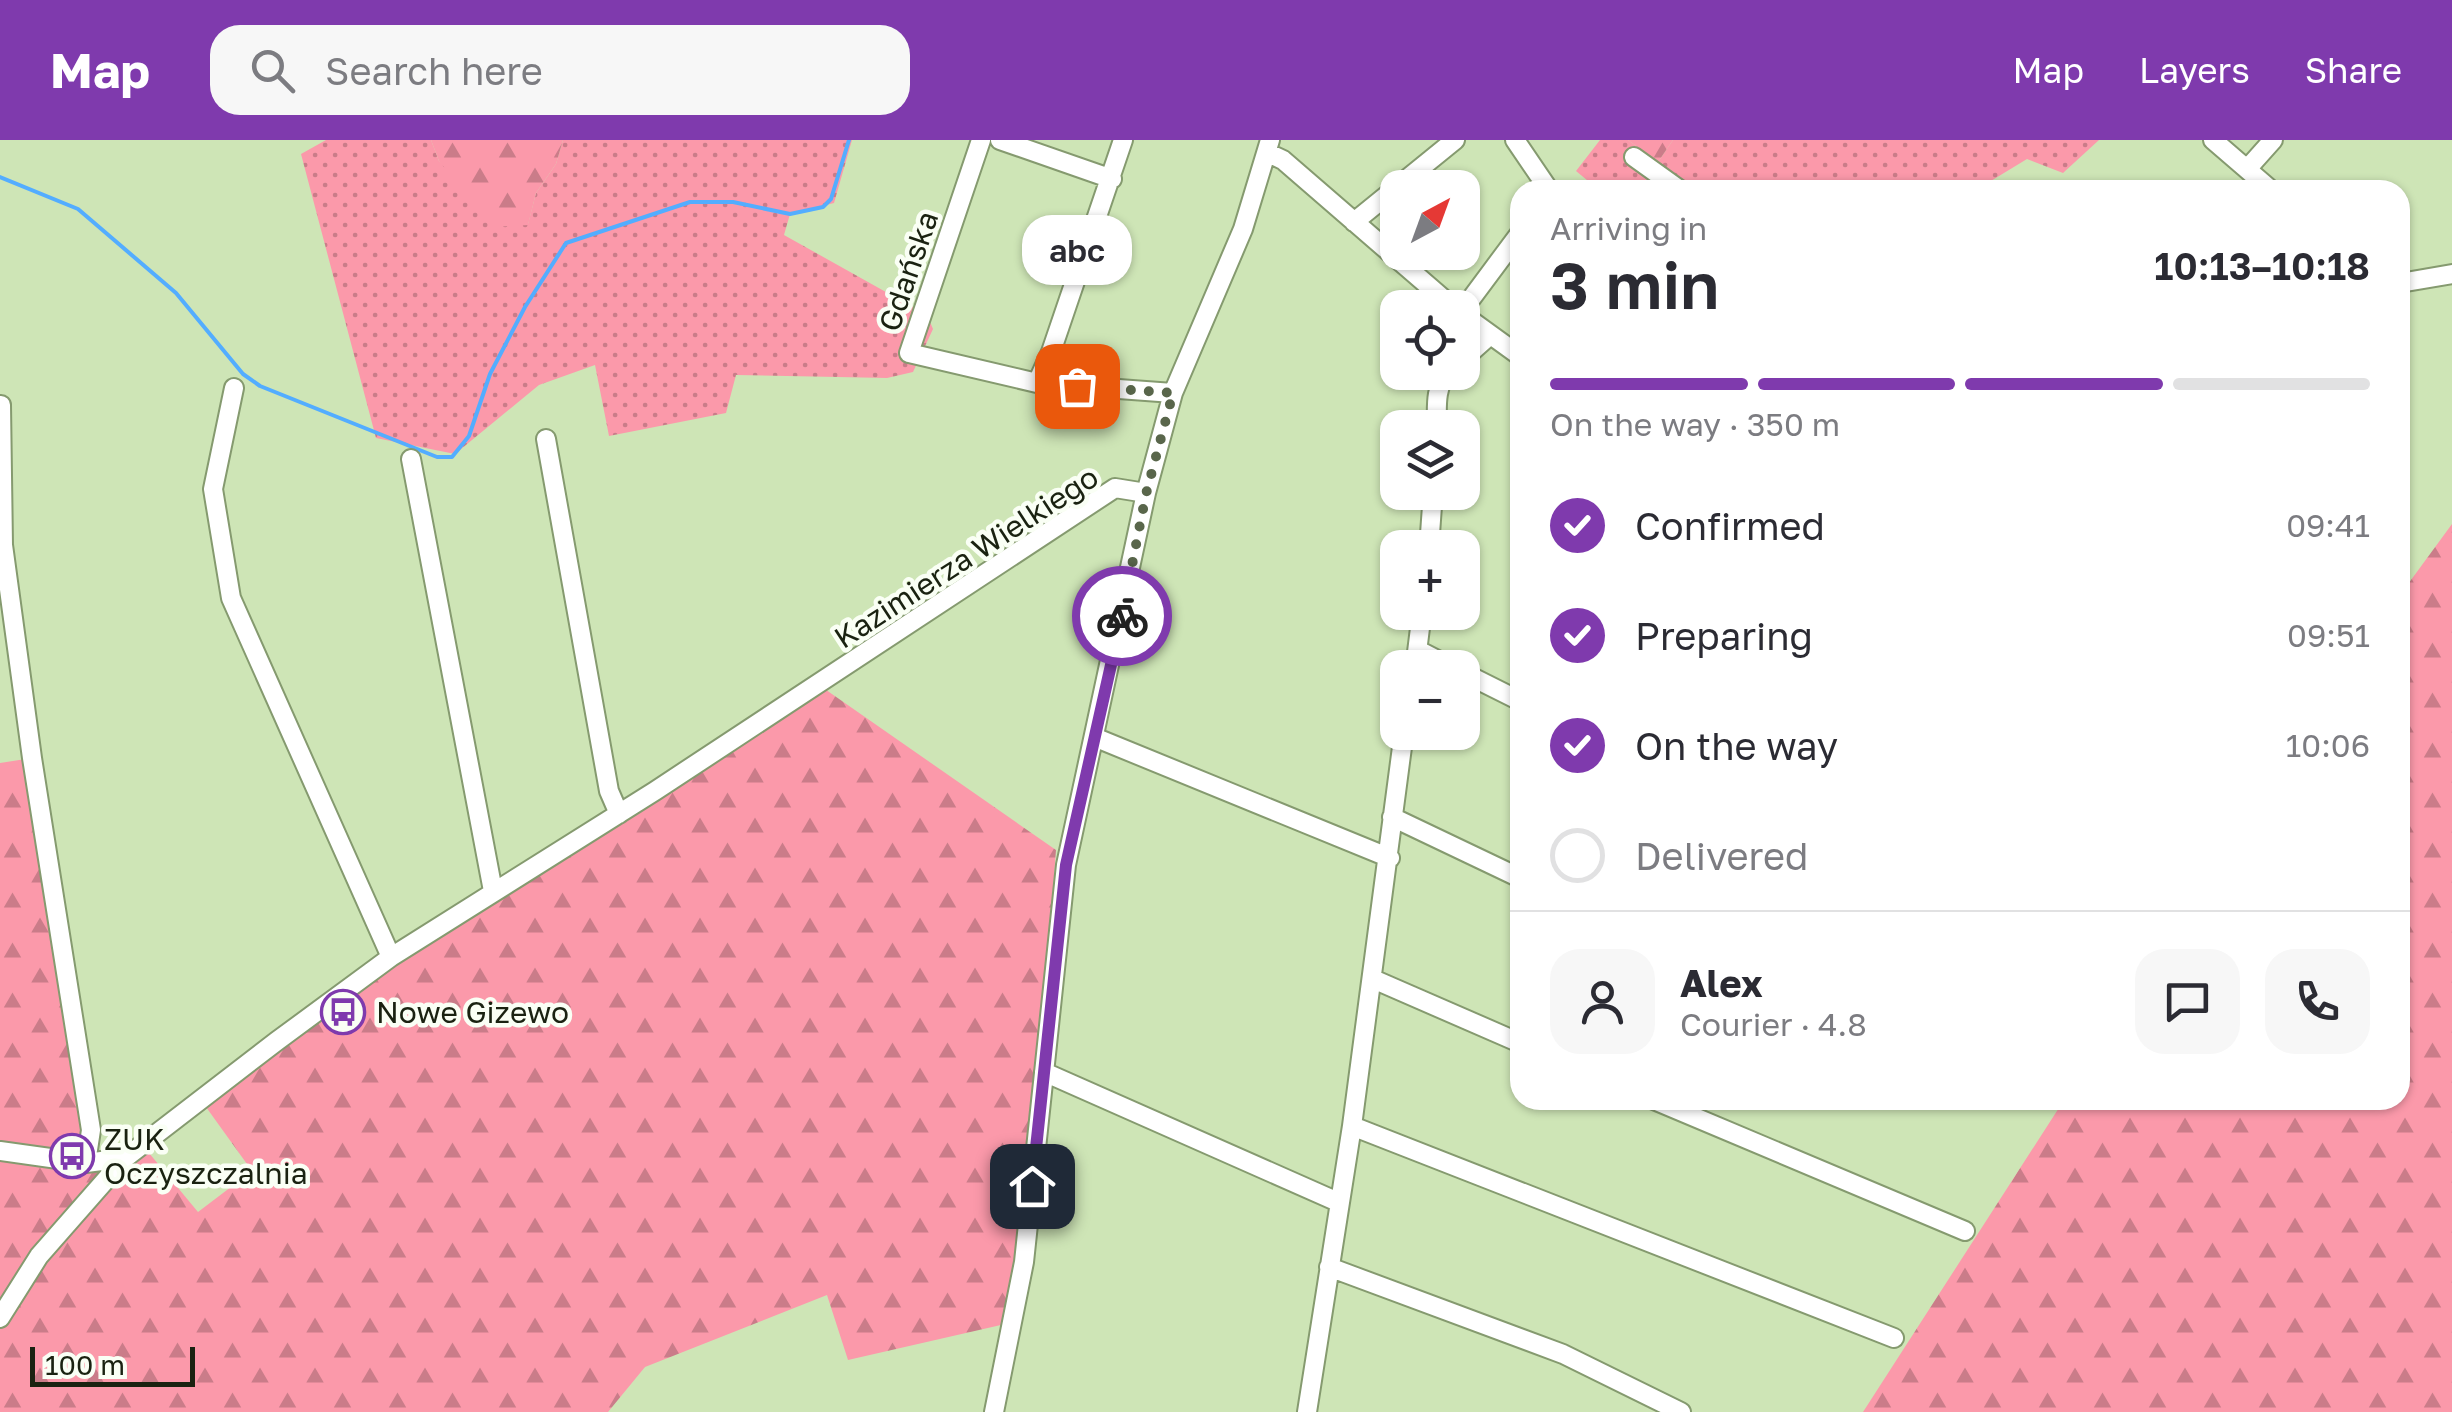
<!DOCTYPE html>
<meta charset="utf-8">
<style>
body{margin:0;font-family:"Golos Text",sans-serif;background:#f7f7f7;color:#2b2b33;height:100vh;display:flex;flex-direction:column;font-size:38px;white-space:nowrap}
*{box-sizing:border-box;margin:0}
p{font-size:32px;color:#7c7c81}
.icon{flex:none;width:55px;height:55px;fill:none;stroke:currentColor;stroke-width:2;stroke-linecap:round;stroke-linejoin:round}
.map{position:relative;flex:1;overflow:hidden}
.panel{position:absolute;left:1510px;top:40px;width:900px;height:930px;display:flex;flex-direction:column;background:#fff;border-radius:30px;box-shadow:0 2px 8px #0004}
.panel>*{flex:none}
.needle{width:65px;rotate:41deg}
.controls{position:absolute;left:1380px;top:30px;display:grid;gap:20px}
.controls a{display:grid;place-items:center;width:100px;height:100px;border-radius:20px;background:#fff;box-shadow:0 2px 8px #0004;font-size:50px}
.scale{position:absolute;left:30px;bottom:25px;width:165px;box-sizing:border-box;padding-left:10px;border:5px solid #1a2211;border-top:0;font-size:28px;line-height:35px;white-space:nowrap;color:#1a2211;-webkit-text-stroke:8px #fafff5;paint-order:stroke}
.pin{position:absolute;display:grid;place-items:center;width:85px;height:85px;color:#fff;margin:-42px;border-radius:20px;box-shadow:0 5px 15px #0006}
.courier{position:absolute;display:grid;place-items:center;width:100px;height:100px;margin:-50px;border:8px solid #7f3aad;border-radius:50%;background:#fff;color:#222;box-shadow:0 2px 12px #0007}
.bubble{position:absolute;height:70px;border-radius:30px;background:#fff;box-shadow:0 2px 8px #0004;font-size:32px;font-weight:600;line-height:70px;text-align:center}
.summary em{font-style:normal;font-weight:600}
.summary div{display:flex;flex-direction:column-reverse}
.summary{display:flex;align-items:center;justify-content:space-between;height:170px;padding:0 40px}
h1{font-size:65px;font-weight:600;line-height:75px}
.bar{display:grid;grid-template-columns:repeat(4,1fr);gap:15px 10px;align-content:center;height:120px;padding:0 40px}
.bar i{height:12px;border-radius:8px;background:#e1e1e2}
.bar .on{background:#7f3aad}
.bar p{grid-column:span 4}
.line{display:flex;align-items:center;gap:25px;padding:0 40px;border-top:2px solid #e1e1e2}
.line div{flex:1}
.round{display:grid;place-items:center;flex:none;width:105px;height:105px;border-radius:30px;background:#f7f7f7}
ol{padding:0 40px;list-style:none}
li{display:flex;align-items:center;gap:30px;height:110px}
li p{margin-inline-start:auto}
li .icon{padding:10px;border-radius:50%;background:#7f3aad;color:#fff;stroke-width:4}
li:last-child{color:#7c7c81}
li i{width:55px;height:55px;border:5px solid #e1e1e2;border-radius:50%}
header{display:flex;align-items:center;gap:60px;box-sizing:border-box;height:140px;padding:0 50px;background:#7f3aad;color:#fff}
header strong{font-size:48px}
nav{display:flex;gap:55px;margin-inline-start:auto;font-size:35px}
.search{width:700px;height:90px;background:#f7f7f7;display:flex;align-items:center;gap:25px;box-sizing:border-box;padding:0 35px;border-radius:30px;color:#7c7c81;font-size:38px}
.map>svg:first-child{display:block}
.grass{fill:url(#grass-dots)}
.forest{fill:url(#forest-firs)}
.lines{fill:none;stroke-linecap:round;stroke-linejoin:round}
.stream{stroke:#53adff;stroke-width:4}
.minor-casing{stroke:#859a6f;stroke-width:22}
.minor{stroke:#fff;stroke-width:18}
.done{stroke:#59664b;stroke-width:10;stroke-dasharray:0 18}
.route{stroke:#7f3aad;stroke-width:12}
.labels{text-anchor:middle;dominant-baseline:central;stroke-width:9;stroke-linejoin:round;paint-order:stroke}
.street-label{font-size:30px;fill:#1a2211;stroke:#fafff5}
.poi-label{font-size:30px;fill:#1a2211;stroke:#fafff5;text-anchor:start}
</style>
<header>
<strong>Map</strong>
<div class="search"><svg class="icon" aria-label="search" viewBox="0 0 24 24"><circle cx="10" cy="10" r="6"/><path d="M15 15l6 6"/></svg>Search here</div>
<nav><a>Map</a><a>Layers</a><a>Share</a></nav>
</header>
<div class="map">
<svg width="2452" height="1272" viewBox="0 0 2452 1272">
<defs>
<pattern id="grass-dots" width="8" height="8" patternUnits="userSpaceOnUse" patternTransform="scale(2.5)"><rect width="8" height="8" fill="#fb99aa"/><path d="M2 2h.1M6 6h.1" fill="none" stroke="#ca7c89" stroke-width="1.8" stroke-linecap="round"/></pattern>
<pattern id="forest-firs" width="22" height="20" patternUnits="userSpaceOnUse" patternTransform="scale(2.5)"><rect width="22" height="20" fill="#fb99aa"/><path d="M5 1l3.5 6h-7zM16 11l3.5 6h-7z" fill="#ca7c89"/></pattern>
</defs>
<rect width="100%" height="100%" fill="#cee5b6"/>
<!-- grass -->
<path class="grass" d="M326 0H431L439 21 528 84 536 53 556 24 563 0H852L834 63 790 74 784 95 927 175 933 189 913 232 887 238 736 235 726 273 609 296 595 225 539 245 455 314 376 298 301 14Z
M1600 0H1628L1658 22 1673 0H2099L2063 33 2027 19 1976 50H1599L1576 31Z"/>
<!-- forest -->
<path class="forest" d="M431 0H563L556 24 536 53 528 85 493 87 439 21Z
M1628 0H1673L1658 22Z
M2452 384V1272H1863L2064 960H2400V455Z
M819 545 1056 710 1024 1122 1014 1182 848 1220 827 1155 645 1227 608 1272H0V623L32 618 91 1019 115 1025 149 1013 198 1072 252 1031 206 967 391 817Z"/>
<g class="lines">
<!-- stream -->
<path class="stream" d="M0 37 78 69 176 153 243 234 260 246 437 317H452L469 296 490 234 525 167 566 103 690 62H733L790 74 823 67 831 59 849 0"/>
<defs>
<path id="minor" d="M981 0 909 213 1037 243
M1000 0 1112 39
M1123 0 1051 212 1037 243 1173 253
M1515 0 1549 50
M2213 0 2271 50
M1268 13 1283 20 1454 168
M1634 17 1680 50
M2248 28 2273 0
M1354 82 1455 0
M2400 143 2452 134
M1462 171 1520 93
M1462 174 1520 216
M1462 220 1489 196
M234 248 213 349 231 458 391 817
M1 265 3 405 32 618 91 990 86 1023
M1437 288C1437 269 1434 246 1449 232
M546 299 609 651 619 674
M411 319 493 751
M1429 408 1433 352
M1418 510 1453 528
M1415 528 1422 472
M1462 532 1520 561
M1094 597 1390 718
M1392 677 1520 738
M1373 839 1520 903
M1044 932 1338 1062
M1654 960 1965 1091
M1352 986 1894 1198
M0 1011 86 1023 125 1018
M1329 1127 1563 1214 1681 1272
M0 1178 39 1116 125 1018 277 901 391 817 655 651 1115 348 1146 353
M994 1272 1024 1122 1066 725 1146 353 1173 253 1243 89 1270 0
M1307 1272 1352 986 1404 592"/>
</defs>
<!-- minor casing -->
<use href="#minor" class="minor-casing"/>
<!-- minor -->
<use href="#minor" class="minor"/>
</g>
<g class="lines">
<!-- done -->
<path class="done" d="M1077 246 1173 253 1146 354 1122 476"/>
<!-- route -->
<path class="route" d="M1032 1046 1066 725 1122 476"/>
</g>
<!-- icons -->
<defs>
<symbol id="bus-ring" viewBox="-11 -11 22 22"><circle r="9.5" fill="#fafff5" stroke="#7f3aad" stroke-width="1.5"/><path d="M-5-6H5V4H4V6H2V4H-2V6H-4V4H-5ZM-3.5-4V0h7V-4ZM-3.5 1.2v1.5H-2V1.2ZM2 1.2v1.5H3.5V1.2Z" fill="#7f3aad"/></symbol>
</defs>
<g fill-rule="evenodd">
<use href="#bus-ring" x="318" y="847" width="50" height="50"/>
<use href="#bus-ring" x="47" y="991" width="50" height="50"/>
</g>
<g class="labels">
<!-- street labels -->
<g class="street-label">
<text transform="translate(908 131) rotate(-71)">Gdańska</text>
<text transform="translate(966 417) rotate(-33)">Kazimierza Wielkiego</text>
</g>
<!-- poi labels -->
<g class="poi-label">
<text x="376" y="872">Nowe Gizewo</text>
<text x="104" y="999">ZUK<tspan x="104" dy="34">Oczyszczalnia</tspan></text>
</g>
</g>
</svg>
<div class="controls">
<a><svg class="needle" viewBox="-14 -14 28 28"><path d="M0-13l5 13h-10z" fill="#e53935"/><path d="M0 13l5-13h-10z" fill="#7c7c81"/></svg></a>
<a><svg class="icon" aria-label="locate" viewBox="0 0 24 24"><circle cx="12" cy="12" r="6"/><path d="M12 2v4M12 18v4M2 12h4M18 12h4"/></svg></a>
<a><svg class="icon" aria-label="layers" viewBox="0 0 24 24"><path d="M12 4l9 5-9 5-9-5zM3 14l9 5 9-5"/></svg></a>
<a>+</a>
<a>−</a>
</div>
<div class="scale">100 m</div>
<div class="pin" style="left:1077px;top:246px;background:#ea580c"><svg class="icon" aria-label="bag" viewBox="0 0 24 24"><path d="M5 8h14l-1 12H6zM9 8a3 3 0 0 1 6 0"/></svg></div>
<div class="pin" style="left:1032px;top:1046px;background:#1f2937"><svg class="icon" aria-label="home" viewBox="0 0 24 24"><path d="M3 11l9-7 9 7M6 9v11h12V9"/></svg></div>
<div class="courier" style="left:1122px;top:476px"><svg class="icon" aria-label="bike" viewBox="0 0 24 24"><circle cx="6" cy="16" r="4"/><circle cx="18" cy="16" r="4"/><path d="M6 16l4-8h5l3 8M10 8l3 8H6M13 5h3"/></svg></div>
<div class="bubble" style="left:1022px;top:75px;width:110px">abc</div>
<section class="panel">
<div class="summary"><div><h1>3 min</h1><p>Arriving in</p></div><em>10:13–10:18</em></div>
<div class="bar"><i class="on"></i><i class="on"></i><i class="on"></i><i></i><p>On the way · 350 m</p></div>
<ol>
<li><svg class="icon" aria-label="check" viewBox="0 0 24 24"><path d="M5 12l5 5 9-10"/></svg>Confirmed<p>09:41</p></li>
<li><svg class="icon" aria-label="check" viewBox="0 0 24 24"><path d="M5 12l5 5 9-10"/></svg>Preparing<p>09:51</p></li>
<li><svg class="icon" aria-label="check" viewBox="0 0 24 24"><path d="M5 12l5 5 9-10"/></svg>On the way<p>10:06</p></li>
<li><i></i>Delivered</li>
</ol>
<div class="line" style="height:180px"><a class="round"><svg class="icon" aria-label="person" viewBox="0 0 24 24"><circle cx="12" cy="8" r="4"/><path d="M4 21q1-7 8-7t8 7"/></svg></a><div><b>Alex</b><p>Courier · 4.8</p></div><a class="round"><svg class="icon" aria-label="chat" viewBox="0 0 24 24"><path d="M4 5h16v11H9l-5 4z"/></svg></a><a class="round"><svg class="icon" aria-label="phone" viewBox="0 0 24 24"><path d="M5 4h4l2 5-3 2q2 4 5 5l2-3 5 2v4C11 20 4 13 5 4z"/></svg></a></div>
</section>
</div>
